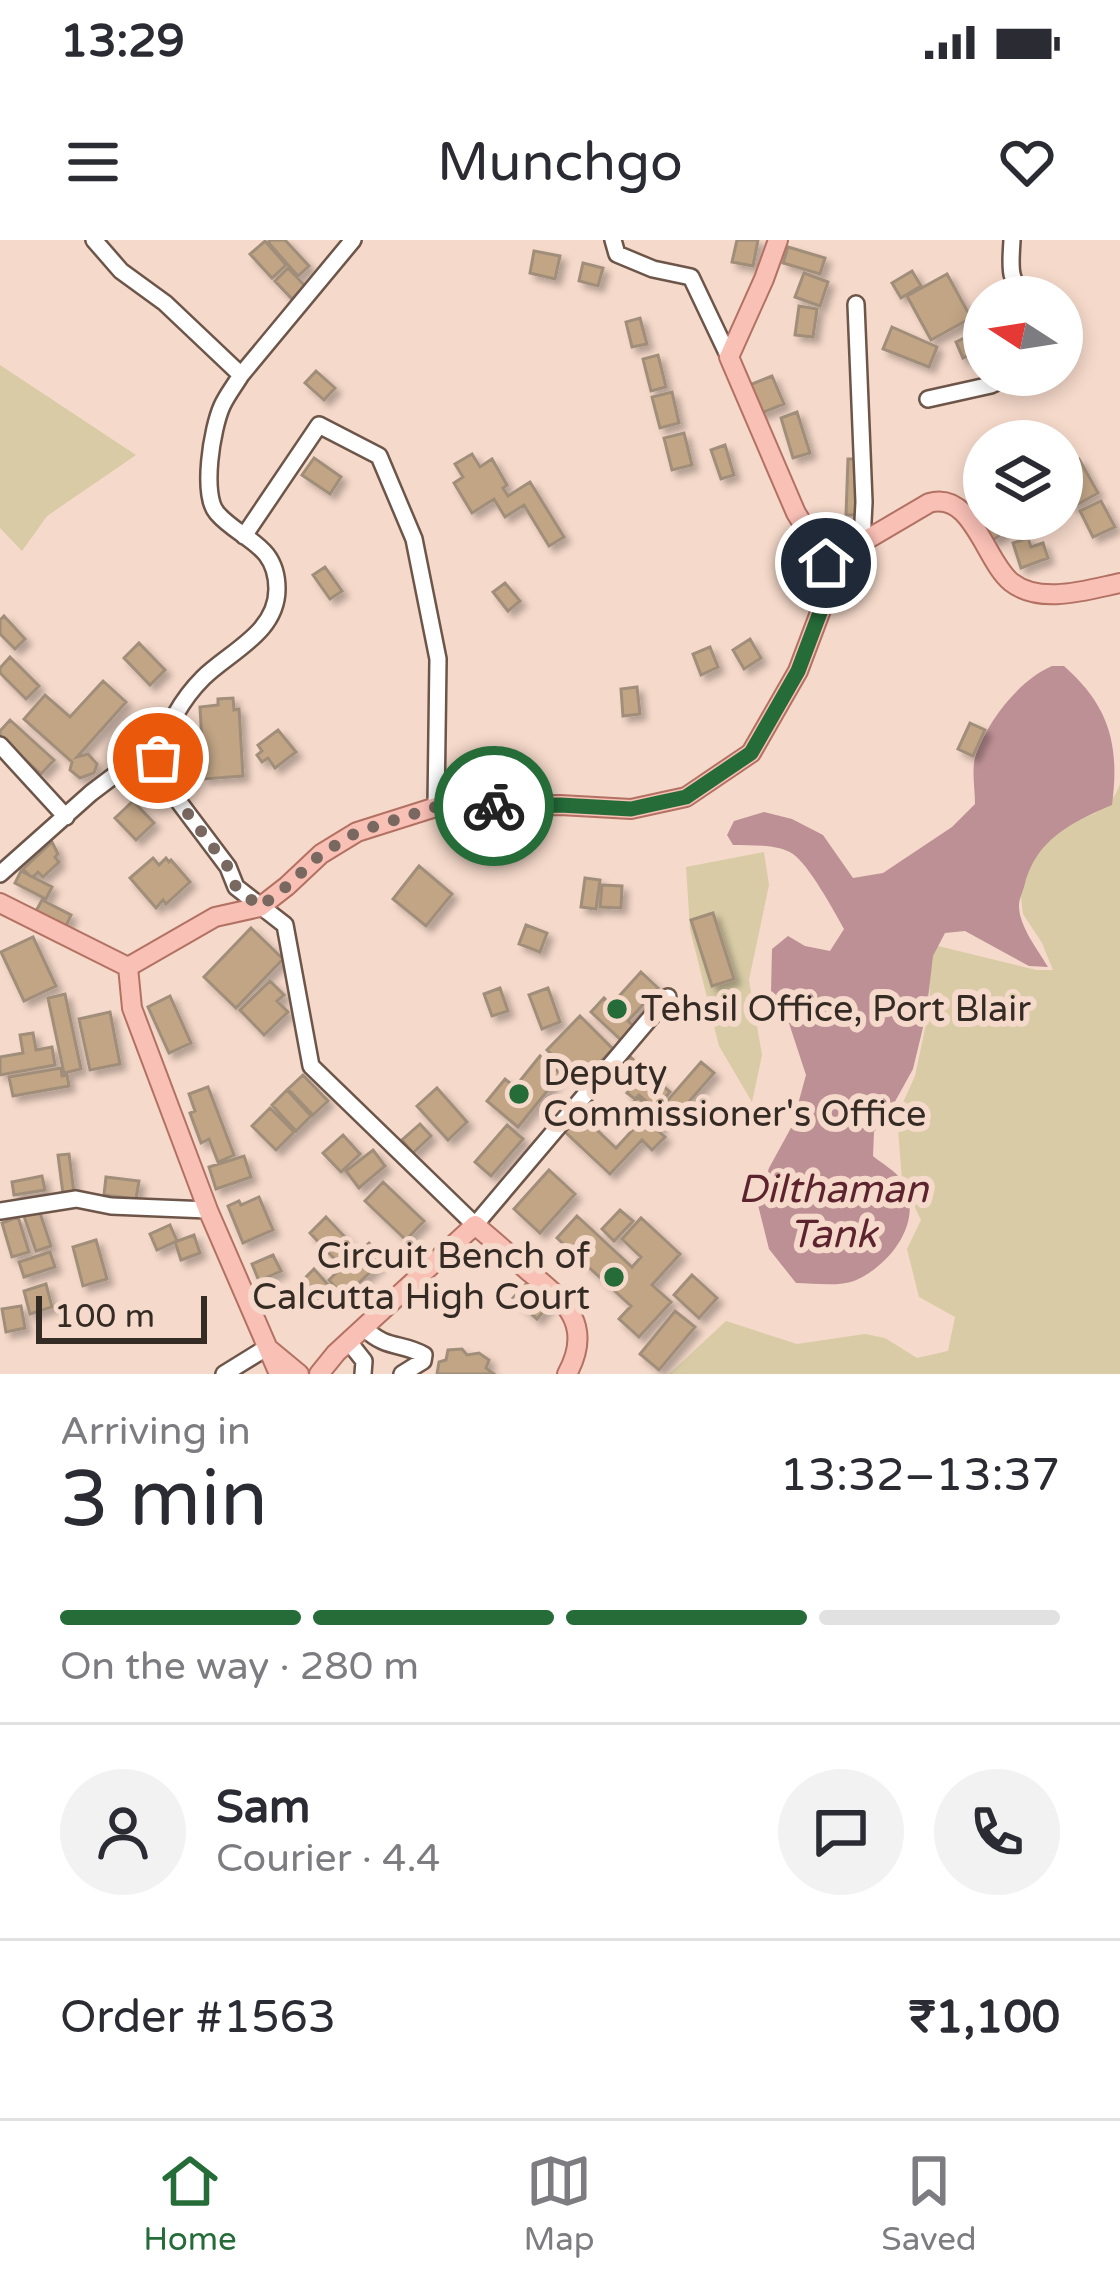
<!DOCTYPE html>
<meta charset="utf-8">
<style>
body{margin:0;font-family:"Varela Round",sans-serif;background:#f2f2f3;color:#2b2b33;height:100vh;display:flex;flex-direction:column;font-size:45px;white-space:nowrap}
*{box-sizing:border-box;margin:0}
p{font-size:39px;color:#7c7c81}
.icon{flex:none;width:66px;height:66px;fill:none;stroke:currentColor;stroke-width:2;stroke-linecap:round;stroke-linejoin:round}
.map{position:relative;height:1134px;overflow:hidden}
.side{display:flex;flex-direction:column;background:#fff;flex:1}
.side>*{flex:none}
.needle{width:78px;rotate:282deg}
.buttons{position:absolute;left:963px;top:36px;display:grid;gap:24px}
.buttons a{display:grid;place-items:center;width:120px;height:120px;border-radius:50%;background:#fff;box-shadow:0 6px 18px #0003;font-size:60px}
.scale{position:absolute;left:36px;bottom:30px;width:171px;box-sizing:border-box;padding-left:12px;border:6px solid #352b25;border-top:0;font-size:33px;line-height:42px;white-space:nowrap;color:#352b25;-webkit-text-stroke:9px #f5d9ca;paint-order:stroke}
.pin{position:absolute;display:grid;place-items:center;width:102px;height:102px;color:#fff;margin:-51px;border:6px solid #fff;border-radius:50%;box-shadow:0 3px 12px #0007}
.courier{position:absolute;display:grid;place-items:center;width:120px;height:120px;margin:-60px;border:9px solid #256c39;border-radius:50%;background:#fff;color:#222;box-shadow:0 3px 15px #0007}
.overview em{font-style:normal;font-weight:600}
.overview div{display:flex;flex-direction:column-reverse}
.overview{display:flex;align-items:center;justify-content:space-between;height:204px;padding:0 60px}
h1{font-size:78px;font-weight:600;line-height:90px}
.bar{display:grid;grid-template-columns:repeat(4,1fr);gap:18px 12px;align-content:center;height:144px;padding:0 60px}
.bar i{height:15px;border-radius:9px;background:#e1e1e2}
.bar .on{background:#256c39}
.bar p{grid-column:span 4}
.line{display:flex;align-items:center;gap:30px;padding:0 60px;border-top:3px solid #e1e1e2}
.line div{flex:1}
.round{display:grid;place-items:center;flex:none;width:126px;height:126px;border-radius:63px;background:#f2f2f3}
.status{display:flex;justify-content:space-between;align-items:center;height:84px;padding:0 60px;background:#fff;direction:ltr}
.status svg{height:33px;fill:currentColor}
header{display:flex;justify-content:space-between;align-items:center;height:156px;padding:0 60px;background:#fff;font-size:54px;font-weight:600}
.dock{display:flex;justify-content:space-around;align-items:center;height:168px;border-top:3px solid #e1e1e2;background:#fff;font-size:33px;color:#7c7c81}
.dock a{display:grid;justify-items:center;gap:6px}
.dock .on{color:#256c39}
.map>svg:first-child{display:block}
.green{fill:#d8cba5}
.water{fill:#bd9095}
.building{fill:#c1a585;stroke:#a18e7a;stroke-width:3;filter:url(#shadow)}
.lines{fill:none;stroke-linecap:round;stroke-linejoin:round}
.minor-casing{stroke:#6d5649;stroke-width:20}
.major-casing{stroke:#b27163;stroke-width:22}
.minor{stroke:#fff;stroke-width:15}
.major{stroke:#f9c0b6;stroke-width:18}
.done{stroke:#78685f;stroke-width:12;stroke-dasharray:0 21.6}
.route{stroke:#256c39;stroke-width:15}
.poi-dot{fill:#256c39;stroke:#f5d9ca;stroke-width:4.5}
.labels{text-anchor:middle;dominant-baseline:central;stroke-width:12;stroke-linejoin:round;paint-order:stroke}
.poi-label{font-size:36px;fill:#352b25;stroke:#f5d9ca;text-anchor:start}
.water-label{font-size:39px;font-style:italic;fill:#5d242f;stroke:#f5d9ca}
</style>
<div class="status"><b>13:29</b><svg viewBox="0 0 49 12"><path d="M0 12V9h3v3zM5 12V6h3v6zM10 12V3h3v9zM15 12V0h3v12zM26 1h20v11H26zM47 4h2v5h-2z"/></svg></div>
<header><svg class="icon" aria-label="menu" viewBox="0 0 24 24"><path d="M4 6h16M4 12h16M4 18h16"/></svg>Munchgo<svg class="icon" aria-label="heart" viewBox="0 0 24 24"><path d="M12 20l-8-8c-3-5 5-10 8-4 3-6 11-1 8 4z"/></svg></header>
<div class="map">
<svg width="1120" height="1134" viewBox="0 0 1120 1134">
<defs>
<filter id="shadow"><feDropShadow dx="5.5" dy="5.5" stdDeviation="3" flood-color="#0004"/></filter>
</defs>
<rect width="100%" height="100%" fill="#f5d9ca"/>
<!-- green -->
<path class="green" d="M0 125 136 215 47 276 22 311 0 288Z
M1120 544V1134H669L726 1081 797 1104 865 1094 885 1098 917 1118 948 1111 955 1077 919 1057 907 1009 921 980 902 940 897 876 915 836 930 765 929 725 934 705 1036 730H1053L1042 703 1023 674 1019 641 1056 584C1084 579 1110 574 1120 544Z
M764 612 769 645 749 740 762 815 752 862 719 806 690 689 686 627Z"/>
<!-- water -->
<path class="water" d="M1052 426H1064C1109 466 1120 504 1112 565 1070 583 1035 600 1024 647 1022 653 1019 660 1019 666 1019 686 1038 710 1048 727L1029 726 965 691 945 693 933 716 926 775 913 829 892 867 874 892 873 916C881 923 896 931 902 941 926 980 890 1026 854 1041 838 1047 813 1043 796 1043L769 1009 758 965 769 928 792 886 806 835 784 768 771 752 772 709 788 696 805 706 830 711 844 689C834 671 809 625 793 614 777 603 751 606 733 605L727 595 734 581 764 572 792 579 823 595 853 638 883 633 952 587 975 564C975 548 971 528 976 514 988 481 1019 440 1052 426Z"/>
<!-- building -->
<path class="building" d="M271 0H285L309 26 298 36 268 2Z
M737 0H758L753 26 732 22Z
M265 1 286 25 272 38 250 14Z
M788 7 825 18 820 34 783 23Z
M534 11 560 16 555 39 530 33Z
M583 23 603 28 598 46 579 41Z
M288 28 305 46 292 59 275 41Z
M912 31 921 46 901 58 892 43Z
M804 33 828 42 820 66 795 57Z
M947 34 971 78 931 100 907 56Z
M799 66 817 69 813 97 795 95Z
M640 78 647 104 632 107 626 82Z
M892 87 937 107 929 127 883 109Z
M975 93 982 110 963 118 956 102Z
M658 115 666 147 651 151 643 119Z
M316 131 335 148 324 160 305 143Z
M772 136 784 164 759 174 747 146Z
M672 152 679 183 660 188 652 157Z
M797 172 810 213 793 218 781 178Z
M684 193 692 225 672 230 664 198Z
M725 205 734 235 721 239 711 210Z
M472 214 480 227 492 219 507 245 503 248 508 256 530 242 564 297 549 306 524 265 505 277 494 259 472 273 454 243 463 237 455 224Z
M314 218 341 237 330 254 302 235Z
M848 219H859L857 275H846Z
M1079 219 1098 253 1073 267 1062 247V229Z
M984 261V279H998L1006 291 993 300 972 268Z
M1101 261 1115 287 1093 297 1080 271Z
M1028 298 1031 307 1043 303 1048 318 1021 328 1013 303Z
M325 327 342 351 330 359 313 335Z
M505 343 520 361 508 371 493 352Z
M4 376 25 399 15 409 0 394V380Z
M750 399 761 418 744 429 733 410Z
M139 403 165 430 150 445 124 418Z
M710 407 718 427 701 435 693 414Z
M10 417 39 446 26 459 0 433V428Z
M103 441 126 462 77 517 88 514 97 524 94 533 80 538 70 530 72 522 24 479 45 455 70 477Z
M637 447 640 474 623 476 621 449Z
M233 458 234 470 239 469 243 536 204 539 200 467 218 465V459Z
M10 480 54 520 41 534 0 497V491Z
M970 483 985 490 973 516 958 509Z
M278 490 296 512 275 528 268 518 262 522 257 515 262 511 258 505Z
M133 561 154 583 136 600 115 578Z
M52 602 58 614 55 617 59 622 43 637 38 632 33 637 30 636 23 629Z
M153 618 159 625 166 618 169 622 171 620 190 642 166 664 163 660 156 668 130 638Z
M419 626 452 654 426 686 393 659Z
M21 631 52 647 46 659 15 643Z
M585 638 600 640 596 669 581 667Z
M602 645 622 646 621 668 600 667Z
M42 660 71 675 66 686 36 671Z
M713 673 734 739 712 746 691 680Z
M526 685 547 693 540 712 519 704Z
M251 688 283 719 236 768 204 737Z
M33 697 56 746 24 761 1 712Z
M641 732 658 748 628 781 635 787 622 801 591 772 604 758 611 765Z
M270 741 284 755 277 761 288 772 264 795 240 770Z
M500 748 508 771 492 776 484 754Z
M548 748 560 782 542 789 529 755Z
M65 754 81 829 64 833 48 758Z
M170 756 191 803 169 813 148 767Z
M110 772 120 824 90 830 79 779Z
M580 776 613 809 580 842 547 810Z
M33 793 36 810 52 807 55 825 0 835V817L23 813 20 795Z
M540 816 561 834 518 887 487 861 505 839 515 847Z
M629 816 670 852 655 869 639 855 635 859 627 853 631 848 614 833Z
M701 822 714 833 674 879 661 868Z
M61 828 62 836 67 835 69 846 13 856 9 837Z
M303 835 328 861 313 875 288 849Z
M208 847 234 915 218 922 209 899 201 903 190 873 195 871 189 854Z
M437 848 467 882 448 900 417 866Z
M287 850 311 876 296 891 272 865Z
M638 857 664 881 656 889 665 897 652 910 642 900 610 934 564 891 580 874 616 908 639 883 626 870Z
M270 868 294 892 276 910 252 886Z
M420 884 431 896 413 913 402 900Z
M507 885 523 899 491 936 475 922Z
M343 895 360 914 341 932 323 913Z
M373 910 385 926 359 948 346 931Z
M69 914 74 953 63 954 58 915Z
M244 916 251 937 216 949 209 927Z
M549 930 575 954 540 993 514 969Z
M42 936 45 950 14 955 12 942Z
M106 937 139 941 136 959 104 955Z
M383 942 424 981 406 1000 365 961Z
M259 957 273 990 243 1003 228 966 239 961 241 965Z
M39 970 51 1006 36 1011 24 976Z
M620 970 633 981 614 1001 602 989Z
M577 976 632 1027 641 1017 622 999 641 978 680 1014 652 1045 671 1062 639 1097 619 1079 631 1066 557 998Z
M18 977 29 1012 12 1017 2 983Z
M326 977 359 1012 369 1003 384 1019 344 1057 329 1040 342 1027 310 993Z
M170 985 177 1001 157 1010 150 994Z
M194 995 200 1013 181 1020 175 1002Z
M96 1000 107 1039 83 1046 73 1007Z
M50 1012 55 1027 24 1037 19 1022Z
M273 1015 281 1031 259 1041 252 1024Z
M314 1029 331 1048 319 1060 302 1041Z
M692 1035 717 1058 699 1078 674 1055Z
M46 1044 52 1067 30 1074 24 1051Z
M526 1044 549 1065 537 1079 513 1058Z
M21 1066 25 1088 6 1092 2 1069Z
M675 1071 695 1087 659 1130 640 1114Z
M462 1109 467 1115 479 1113 489 1120 486 1128 494 1134H437L439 1122 446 1120 448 1110Z"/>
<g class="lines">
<defs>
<path id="minor" d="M613 0 617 14 653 29 691 37 729 117
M1012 0C1011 23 1007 41 1026 57
M856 64 864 262 862 302
M241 135 353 0
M928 159 991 145 1013 135
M244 296 319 185 379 216 414 299 438 419 436 567
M0 505 66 577
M158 518 164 542 228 627 236 647 285 685 311 826 475 985 668 757
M0 634 91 553 128 525 158 518C166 489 181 460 203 438 229 412 277 393 277 349 277 303 240 300 217 273 201 255 212 188 222 166 227 155 235 145 241 135L165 63 121 31 94 0
M0 971 76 959 111 966 208 970
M364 1088C387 1110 401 1102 424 1115L423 1121 402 1134
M349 1102 364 1121 363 1134
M224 1134 266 1108"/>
<path id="major" d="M827 323 929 263C972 250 985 321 1011 342 1040 365 1087 350 1120 343
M0 663 128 727 132 768 208 970 279 1134
M128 727 215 677 260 667 287 646 321 614 357 592 436 567 560 565 631 569 686 557 751 513 798 431 824 362 827 323 796 273 729 117 764 39 778 0
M270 1110 299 1134
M319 1134 336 1113 475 985C493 1000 510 1015 527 1030 563 1060 595 1083 567 1134"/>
</defs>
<!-- minor casing -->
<use href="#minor" class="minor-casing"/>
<!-- major casing -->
<use href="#major" class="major-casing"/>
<!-- minor -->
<use href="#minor" class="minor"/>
<!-- major -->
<use href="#major" class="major"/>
</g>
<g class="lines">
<!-- done -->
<path class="done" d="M158 518 164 542 228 627 236 647 260 667 287 646 321 614 357 592 436 567 494 566"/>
<!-- route -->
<path class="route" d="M494 566 560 565 631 569 658 563 686 557 751 513 798 431 824 362 826 323"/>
</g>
<!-- markers -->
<g class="poi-dot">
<circle cx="617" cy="769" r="12"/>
<circle cx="519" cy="854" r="12"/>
<circle cx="614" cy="1037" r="12"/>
</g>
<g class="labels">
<!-- poi labels -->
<g class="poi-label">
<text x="641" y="769">Tehsil Office, Port Blair</text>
<text x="543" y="833">Deputy<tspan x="543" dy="41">Commissioner's Office</tspan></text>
<text x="590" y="1016" text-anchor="end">Circuit Bench of<tspan x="590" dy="41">Calcutta High Court</tspan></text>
</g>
<!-- water labels -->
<g class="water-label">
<text x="833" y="949">Dilthaman<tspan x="833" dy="45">Tank</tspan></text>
</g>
</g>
</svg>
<div class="buttons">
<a><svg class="needle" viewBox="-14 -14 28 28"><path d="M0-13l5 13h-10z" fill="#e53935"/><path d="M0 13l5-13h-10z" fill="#7c7c81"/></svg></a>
<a><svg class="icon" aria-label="layers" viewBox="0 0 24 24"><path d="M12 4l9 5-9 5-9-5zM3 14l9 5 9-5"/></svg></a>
</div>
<div class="scale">100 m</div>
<div class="pin" style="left:158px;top:518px;background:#ea580c"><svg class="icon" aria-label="bag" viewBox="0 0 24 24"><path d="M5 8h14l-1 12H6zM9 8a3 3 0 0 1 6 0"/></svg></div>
<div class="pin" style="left:826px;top:323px;background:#1f2937"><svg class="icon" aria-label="home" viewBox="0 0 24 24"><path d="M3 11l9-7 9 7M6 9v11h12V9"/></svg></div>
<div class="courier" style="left:494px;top:566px"><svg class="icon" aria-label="bike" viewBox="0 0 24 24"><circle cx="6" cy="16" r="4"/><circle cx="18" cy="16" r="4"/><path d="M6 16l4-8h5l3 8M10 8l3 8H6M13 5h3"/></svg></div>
</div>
<section class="side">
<div class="overview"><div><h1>3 min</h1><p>Arriving in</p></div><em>13:32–13:37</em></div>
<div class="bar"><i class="on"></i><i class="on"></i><i class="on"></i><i></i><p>On the way · 280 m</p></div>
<div class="line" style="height:216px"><a class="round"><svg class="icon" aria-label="person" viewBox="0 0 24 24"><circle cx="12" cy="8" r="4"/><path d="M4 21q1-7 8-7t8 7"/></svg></a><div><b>Sam</b><p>Courier · 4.4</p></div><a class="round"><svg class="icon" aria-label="chat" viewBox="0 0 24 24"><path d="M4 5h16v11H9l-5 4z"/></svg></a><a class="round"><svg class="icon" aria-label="phone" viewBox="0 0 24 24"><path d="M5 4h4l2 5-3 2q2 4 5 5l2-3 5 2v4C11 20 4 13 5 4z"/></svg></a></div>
<div class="line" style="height:156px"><div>Order #1563</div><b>₹1,100</b></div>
</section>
<nav class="dock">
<a class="on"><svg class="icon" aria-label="home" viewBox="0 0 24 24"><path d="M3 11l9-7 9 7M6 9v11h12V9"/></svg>Home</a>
<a><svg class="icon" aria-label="map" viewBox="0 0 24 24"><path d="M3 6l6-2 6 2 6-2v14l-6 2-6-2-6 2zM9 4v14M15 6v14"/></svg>Map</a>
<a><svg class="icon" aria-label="saved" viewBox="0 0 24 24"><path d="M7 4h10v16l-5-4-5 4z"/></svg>Saved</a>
</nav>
